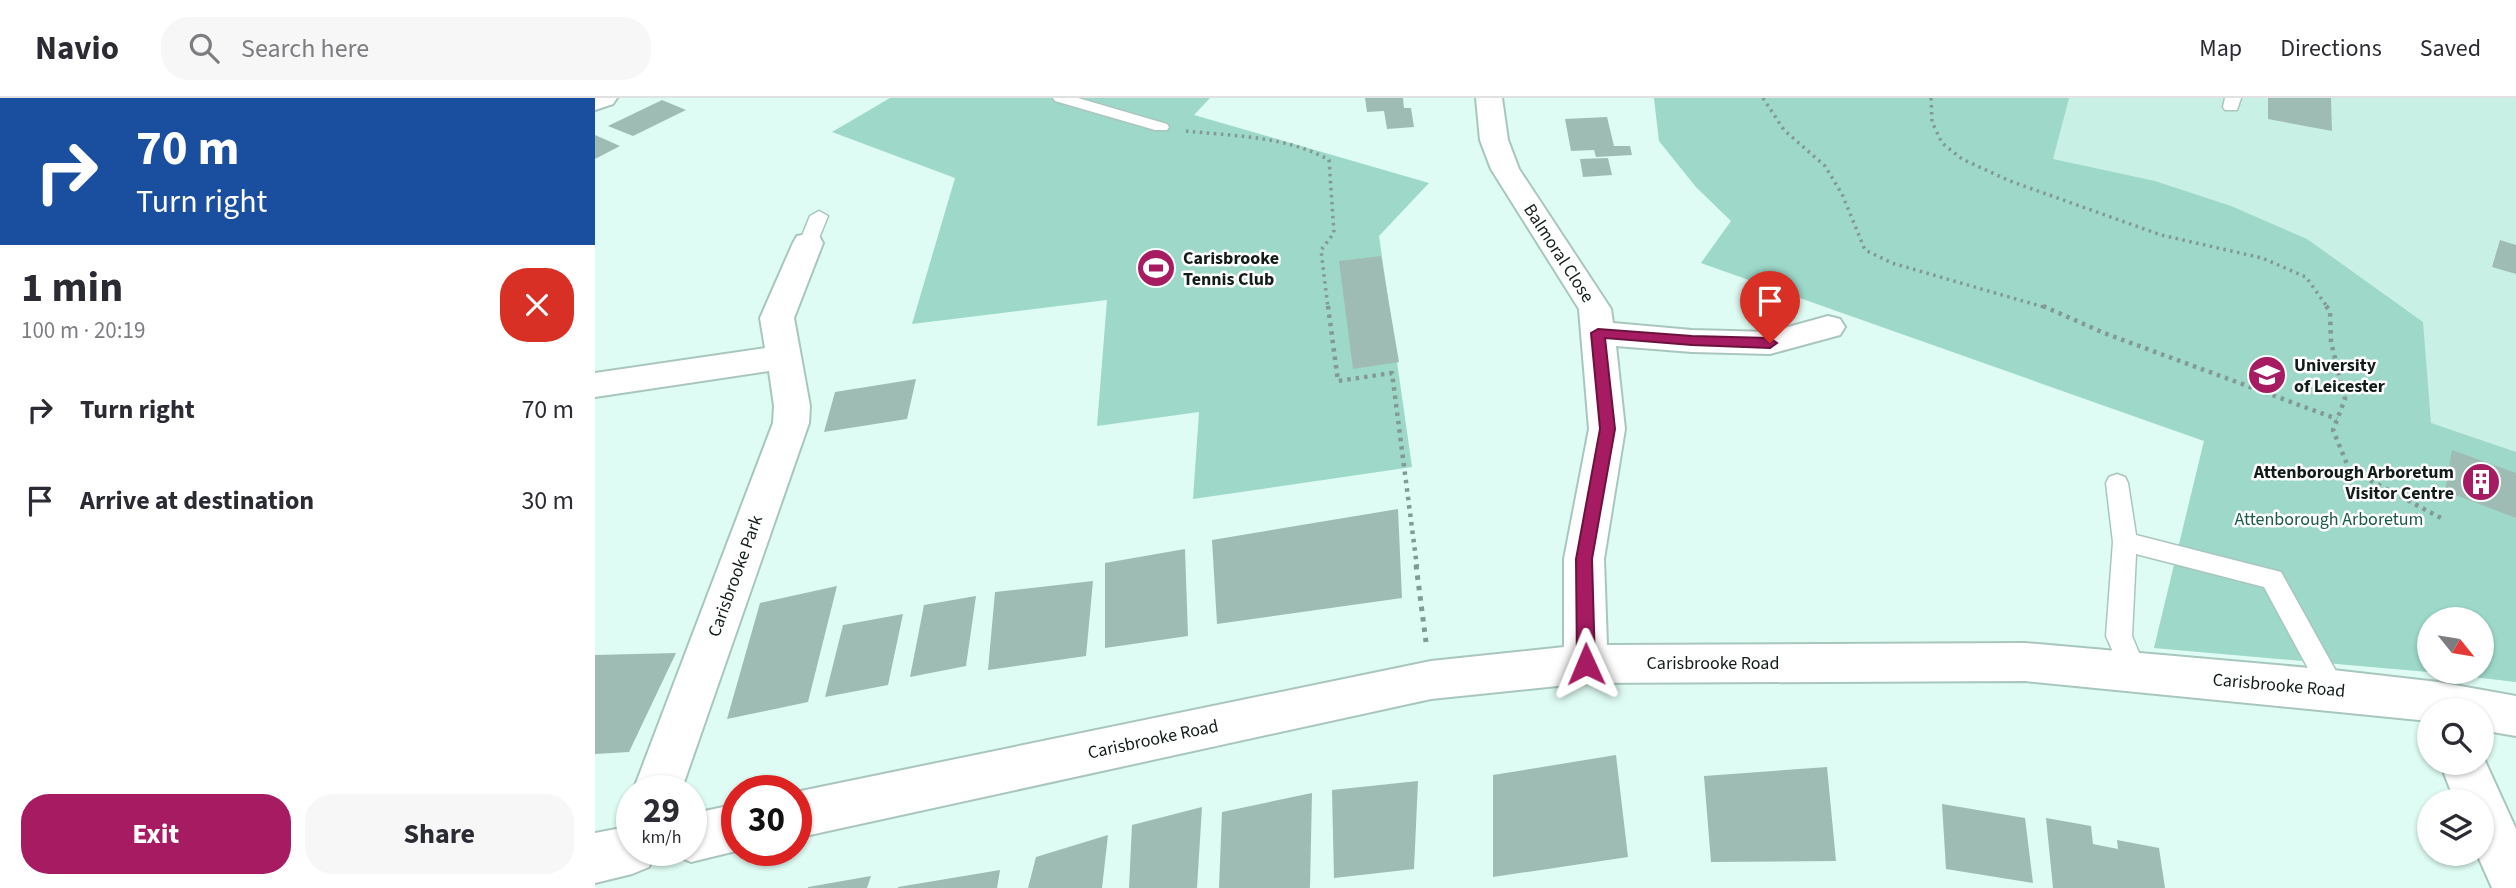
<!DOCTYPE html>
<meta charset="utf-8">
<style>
:root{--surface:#fff;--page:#f7f7f7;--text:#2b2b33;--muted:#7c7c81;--line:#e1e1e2;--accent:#a61b61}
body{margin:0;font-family:"Source Sans 3",sans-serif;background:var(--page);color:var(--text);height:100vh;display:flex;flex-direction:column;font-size:26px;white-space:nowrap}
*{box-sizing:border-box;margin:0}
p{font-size:23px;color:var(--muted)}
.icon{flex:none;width:38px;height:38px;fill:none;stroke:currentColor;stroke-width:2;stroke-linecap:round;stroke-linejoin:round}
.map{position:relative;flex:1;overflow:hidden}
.panel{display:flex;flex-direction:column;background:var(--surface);width:595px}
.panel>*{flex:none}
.top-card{background:#1a4fa0;color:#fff;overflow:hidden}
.needle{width:46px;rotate:120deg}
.fabs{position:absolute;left:1822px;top:509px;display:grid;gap:14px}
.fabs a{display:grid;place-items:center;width:77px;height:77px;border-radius:50%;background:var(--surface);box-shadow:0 2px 5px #0004;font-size:35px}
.speed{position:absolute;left:21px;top:677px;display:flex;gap:14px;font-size:35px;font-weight:700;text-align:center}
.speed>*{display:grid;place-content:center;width:91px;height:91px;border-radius:50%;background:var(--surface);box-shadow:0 2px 5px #0004;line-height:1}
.speed small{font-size:18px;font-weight:400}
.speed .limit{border:10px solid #d22;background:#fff;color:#111}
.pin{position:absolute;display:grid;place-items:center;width:60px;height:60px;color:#fff;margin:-72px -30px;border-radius:50% 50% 50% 0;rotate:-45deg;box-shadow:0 0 7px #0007}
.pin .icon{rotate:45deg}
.me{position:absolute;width:77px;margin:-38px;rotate:359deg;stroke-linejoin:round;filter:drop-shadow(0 0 5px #0008)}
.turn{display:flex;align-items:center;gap:24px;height:147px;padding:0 21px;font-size:32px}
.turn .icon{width:91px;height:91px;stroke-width:2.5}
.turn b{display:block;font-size:49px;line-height:60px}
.round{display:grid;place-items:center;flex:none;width:74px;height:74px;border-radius:28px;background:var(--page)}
.headline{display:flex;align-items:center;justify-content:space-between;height:119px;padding:0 21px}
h1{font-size:42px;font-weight:700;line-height:52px}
.button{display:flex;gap:14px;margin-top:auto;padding:14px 21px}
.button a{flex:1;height:80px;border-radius:28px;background:var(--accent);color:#fff;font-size:28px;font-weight:700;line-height:80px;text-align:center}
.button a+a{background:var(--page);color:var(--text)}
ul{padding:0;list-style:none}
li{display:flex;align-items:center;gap:21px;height:91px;padding:0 21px}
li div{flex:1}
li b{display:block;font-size:26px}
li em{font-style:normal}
header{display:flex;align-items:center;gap:42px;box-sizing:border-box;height:98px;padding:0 35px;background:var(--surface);border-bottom:2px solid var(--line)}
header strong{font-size:33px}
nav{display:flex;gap:38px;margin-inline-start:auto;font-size:24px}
.search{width:490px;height:63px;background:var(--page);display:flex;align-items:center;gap:18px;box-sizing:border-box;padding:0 24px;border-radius:28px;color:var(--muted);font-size:26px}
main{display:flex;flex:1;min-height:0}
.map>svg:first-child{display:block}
.built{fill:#c9f0e5}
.green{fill:#9dd8c9}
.building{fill:#9fbcb4}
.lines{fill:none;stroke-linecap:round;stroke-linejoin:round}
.service-casing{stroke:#a9c6be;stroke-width:3}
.minor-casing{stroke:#a9c6be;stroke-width:4}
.path-far2{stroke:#839993;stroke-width:3.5;stroke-dasharray:2.5 4.5;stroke-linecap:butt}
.path-far1{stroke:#839993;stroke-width:4.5;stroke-dasharray:3.5 5;stroke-linecap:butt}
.path{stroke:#839993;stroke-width:5;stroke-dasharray:4.5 6;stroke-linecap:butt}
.service{fill:#fff;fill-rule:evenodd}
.minor{fill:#fff;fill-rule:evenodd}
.route{fill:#a61b61;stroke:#6c123f;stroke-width:2}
.labels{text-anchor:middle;stroke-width:5;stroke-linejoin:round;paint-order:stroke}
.street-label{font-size:18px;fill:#121d1a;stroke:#fff}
.poi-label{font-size:18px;font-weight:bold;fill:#121d1a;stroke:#fff;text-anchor:start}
.park-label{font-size:18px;fill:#1b594c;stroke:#fff}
</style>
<header>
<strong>Navio</strong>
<div class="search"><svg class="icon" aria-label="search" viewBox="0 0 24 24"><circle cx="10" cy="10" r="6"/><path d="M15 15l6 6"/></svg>Search here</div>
<nav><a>Map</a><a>Directions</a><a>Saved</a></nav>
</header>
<main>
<section class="panel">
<div class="top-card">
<div class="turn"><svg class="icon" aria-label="right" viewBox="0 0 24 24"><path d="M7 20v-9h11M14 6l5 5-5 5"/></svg><div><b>70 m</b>Turn right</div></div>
</div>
<div class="headline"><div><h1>1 min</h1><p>100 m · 20:19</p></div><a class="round" style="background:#d93025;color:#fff"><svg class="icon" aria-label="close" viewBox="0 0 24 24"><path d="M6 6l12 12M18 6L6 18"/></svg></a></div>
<ul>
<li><svg class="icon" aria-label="right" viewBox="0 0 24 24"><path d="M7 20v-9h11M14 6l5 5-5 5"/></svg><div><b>Turn right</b></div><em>70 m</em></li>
<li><svg class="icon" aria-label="arrive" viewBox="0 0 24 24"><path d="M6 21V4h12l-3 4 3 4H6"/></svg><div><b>Arrive at destination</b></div><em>30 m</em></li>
</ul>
<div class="button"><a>Exit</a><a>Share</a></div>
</section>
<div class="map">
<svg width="1921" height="790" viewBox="0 0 1921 790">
<rect width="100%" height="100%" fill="#defcf3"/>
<path class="built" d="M 1059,0 L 1921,0 L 1921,584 L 1836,574 L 1886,574 L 1886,522 L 1834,522 L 1834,574 L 1559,550 L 1609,343 L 1106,165 L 1136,123 L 1101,89 L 1064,43 Z"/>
<path class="green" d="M 295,0 L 615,0 L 599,17 L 834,85 L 784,138 L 817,369 L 598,401 L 604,314 L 502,328 L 512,202 L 317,226 L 360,80 L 237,34 Z
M 1059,0 L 1474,0 L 1458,61 L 1560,83 L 1636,108 L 1712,141 L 1828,224 L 1836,325 L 1921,354 L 1921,584 L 1836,574 L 1886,574 L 1886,522 L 1834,522 L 1834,574 L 1559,550 L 1609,343 L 1106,165 L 1136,123 L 1101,89 L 1064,43 Z"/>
<path class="building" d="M 770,0 L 808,0 L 809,10 L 816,10 L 819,29 L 792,31 L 789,13 L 772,14 Z
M 1673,0 L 1736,0 L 1737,33 L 1673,21 Z
M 67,2 L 91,12 L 38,38 L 13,28 Z
M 1012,19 L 1019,48 L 1035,48 L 1037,57 L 1001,59 L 999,52 L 976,53 L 970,21 Z
M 0,37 L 25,48 L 0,61 Z
M 1013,60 L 1017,77 L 988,79 L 985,61 Z
M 1905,142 L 1921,147 L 1921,176 L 1897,169 Z
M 786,158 L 804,264 L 758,271 L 744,163 Z
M 321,281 L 312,321 L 229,334 L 240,294 Z
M 1857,352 L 1921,375 L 1921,420 L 1850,393 Z
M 803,411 L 807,500 L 622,526 L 617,442 Z
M 590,451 L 593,538 L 510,550 L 510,465 Z
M 498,483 L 491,558 L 393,572 L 400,494 Z
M 242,488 L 213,604 L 132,621 L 165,505 Z
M 381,498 L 371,568 L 315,579 L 329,507 Z
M 308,516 L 293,587 L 230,599 L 248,527 Z
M 81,555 L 34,654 L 0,656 L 0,557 Z
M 1021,657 L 1033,759 L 898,779 L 898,677 Z
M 1232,669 L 1241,763 L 1116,764 L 1109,678 Z
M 823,683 L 819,771 L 739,780 L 737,692 Z
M 717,695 L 715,790 L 624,790 L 627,714 Z
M 1347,706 L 1430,720 L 1438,785 L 1351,771 Z
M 607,709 L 602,790 L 534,790 L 537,727 Z
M 1451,720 L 1496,728 L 1498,746 L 1523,751 L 1522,742 L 1564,750 L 1570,790 L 1458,790 Z
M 513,737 L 507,790 L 433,790 L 441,759 Z
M 405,772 L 402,790 L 303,790 L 303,789 Z
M 276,778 L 272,790 L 213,790 L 213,789 Z"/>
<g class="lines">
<defs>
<path id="service" d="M 458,0 L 483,0 L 572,26 L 574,29 L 572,32 L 560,32 L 460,3 Z
M 1630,0 L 1646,0 L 1642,12 L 1630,12 L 1628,9 Z
M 224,113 L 233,118 L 222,145 L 219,149 L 207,149 L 204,145 L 215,118 Z
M 1522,376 L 1530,379 L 1533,385 L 1541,437 L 1686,474 L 1747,584 L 1751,592 L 1747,600 L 1738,604 L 1729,600 L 1669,489 L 1541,456 L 1537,538 L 1552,574 L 1548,582 L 1539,585 L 1530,582 L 1511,538 L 1518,444 L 1511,385 L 1514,379 Z"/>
<path id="minor" d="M 0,0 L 22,0 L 18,6 L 0,12 Z
M 881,0 L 907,0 L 913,42 L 924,71 L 1016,211 L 1018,225 L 1097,232 L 1175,234 L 1233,218 L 1245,221 L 1250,229 L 1245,237 L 1175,256 L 1097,254 L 1021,248 L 1030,331 L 1009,461 L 1012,547 L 1430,545 L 1738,572 L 1843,584 L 1921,598 L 1921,638 L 1886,632 L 1886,612 L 1834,612 L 1834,623 L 1430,583 L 991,585 L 836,601 L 201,740 L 201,694 L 836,563 L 969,549 L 969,461 L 994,331 L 984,211 L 896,71 L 885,42 Z
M 213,136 L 224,138 L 228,145 L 199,220 L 215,308 L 214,325 L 86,693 L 38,693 L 178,325 L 179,308 L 174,273 L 0,299 L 0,275 L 170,250 L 165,220 L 198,145 L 202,138 Z
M 1886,654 L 1921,731 L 1921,790 L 1897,790 L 1882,756 L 1886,756 L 1886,704 L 1860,704 L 1845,665 L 1886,665 Z
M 142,706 L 142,752 L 145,752 L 96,764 L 79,757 L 77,752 L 96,752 L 96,716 Z
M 37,728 L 37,752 L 61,752 L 54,769 L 37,776 L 0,785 L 0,735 Z"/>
</defs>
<use href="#service" class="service-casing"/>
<use href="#minor" class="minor-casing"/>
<path class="path-far2" d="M 1168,0 L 1189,32 L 1230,68 L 1247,96 L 1270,152 L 1297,165 L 1452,210
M 1336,0 L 1337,24 L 1347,45 L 1367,61 L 1415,83 L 1566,137 L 1667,160 L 1711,179 L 1733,210
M 591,33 C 638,38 692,38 734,62 L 739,135 L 726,152 L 733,210"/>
<path class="path-far1" d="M 733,208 L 743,283 L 797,275 L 822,469
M 1448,208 L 1509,235 L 1742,321
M 1731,208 L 1735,213 L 1736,244 L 1750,301 L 1738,332 L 1754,371 L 1846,420"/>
<path class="path" d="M 821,467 L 831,544"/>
<use href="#service" class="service"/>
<use href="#minor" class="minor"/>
</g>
<path class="route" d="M 1003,231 L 1097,238 L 1175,240 L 1182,245 L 1175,250 L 1097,247 L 1010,240 L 1020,331 L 997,461 L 1000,566 L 998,572 L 991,574 L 985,572 L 982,566 L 981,461 L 1005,331 L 996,235 Z"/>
<defs>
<symbol id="stadium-disc" viewBox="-11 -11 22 22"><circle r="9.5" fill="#a61b61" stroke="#fff"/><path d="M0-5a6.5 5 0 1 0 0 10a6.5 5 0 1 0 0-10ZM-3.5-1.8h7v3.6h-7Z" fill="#fff"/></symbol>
<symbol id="university-disc" viewBox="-11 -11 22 22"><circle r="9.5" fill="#a61b61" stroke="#fff"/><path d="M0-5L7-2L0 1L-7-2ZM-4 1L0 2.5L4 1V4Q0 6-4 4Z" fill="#fff"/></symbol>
<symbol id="building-disc" viewBox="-11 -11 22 22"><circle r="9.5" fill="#a61b61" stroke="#fff"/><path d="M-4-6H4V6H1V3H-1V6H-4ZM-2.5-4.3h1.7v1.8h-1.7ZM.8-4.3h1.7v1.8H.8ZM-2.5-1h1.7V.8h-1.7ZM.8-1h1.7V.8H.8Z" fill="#fff"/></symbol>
</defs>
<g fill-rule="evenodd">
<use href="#stadium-disc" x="539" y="148" width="44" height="44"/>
<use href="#university-disc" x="1650" y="255" width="44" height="44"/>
<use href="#building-disc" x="1864" y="362" width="44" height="44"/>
</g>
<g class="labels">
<g class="street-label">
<text transform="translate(964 155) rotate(57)" y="6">Balmoral Close</text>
<text transform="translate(140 478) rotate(-70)" y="6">Carisbrooke Park</text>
<text x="1118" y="571">Carisbrooke Road</text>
<text transform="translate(1684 587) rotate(5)" y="6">Carisbrooke Road</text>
<text transform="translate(558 641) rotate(-12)" y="6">Carisbrooke Road</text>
</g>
<g class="poi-label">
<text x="588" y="166">Carisbrooke<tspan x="588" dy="21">Tennis Club</tspan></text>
<text x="1699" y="273">University<tspan x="1699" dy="21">of Leicester</tspan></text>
<text x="1859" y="380" text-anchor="end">Attenborough Arboretum<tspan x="1859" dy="21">Visitor Centre</tspan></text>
</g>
<g class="park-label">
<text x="1734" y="427">Attenborough Arboretum</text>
</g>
</g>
</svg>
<div class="fabs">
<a><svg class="needle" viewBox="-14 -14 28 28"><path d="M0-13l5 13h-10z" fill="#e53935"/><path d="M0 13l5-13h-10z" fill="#7c7c81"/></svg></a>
<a><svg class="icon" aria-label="search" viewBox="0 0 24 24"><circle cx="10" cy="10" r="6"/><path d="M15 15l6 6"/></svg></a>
<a><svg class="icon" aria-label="layers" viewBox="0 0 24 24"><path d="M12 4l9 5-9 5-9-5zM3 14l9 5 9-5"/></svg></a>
</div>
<div class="speed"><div>29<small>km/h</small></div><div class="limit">30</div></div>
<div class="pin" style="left:1175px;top:245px;background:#d93025"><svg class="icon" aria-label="arrive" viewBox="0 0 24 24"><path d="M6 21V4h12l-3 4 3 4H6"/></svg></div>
<svg class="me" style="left:991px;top:566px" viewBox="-20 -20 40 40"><path d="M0-17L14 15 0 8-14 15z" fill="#a61b61" stroke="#fff" stroke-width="4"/></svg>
</div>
</main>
